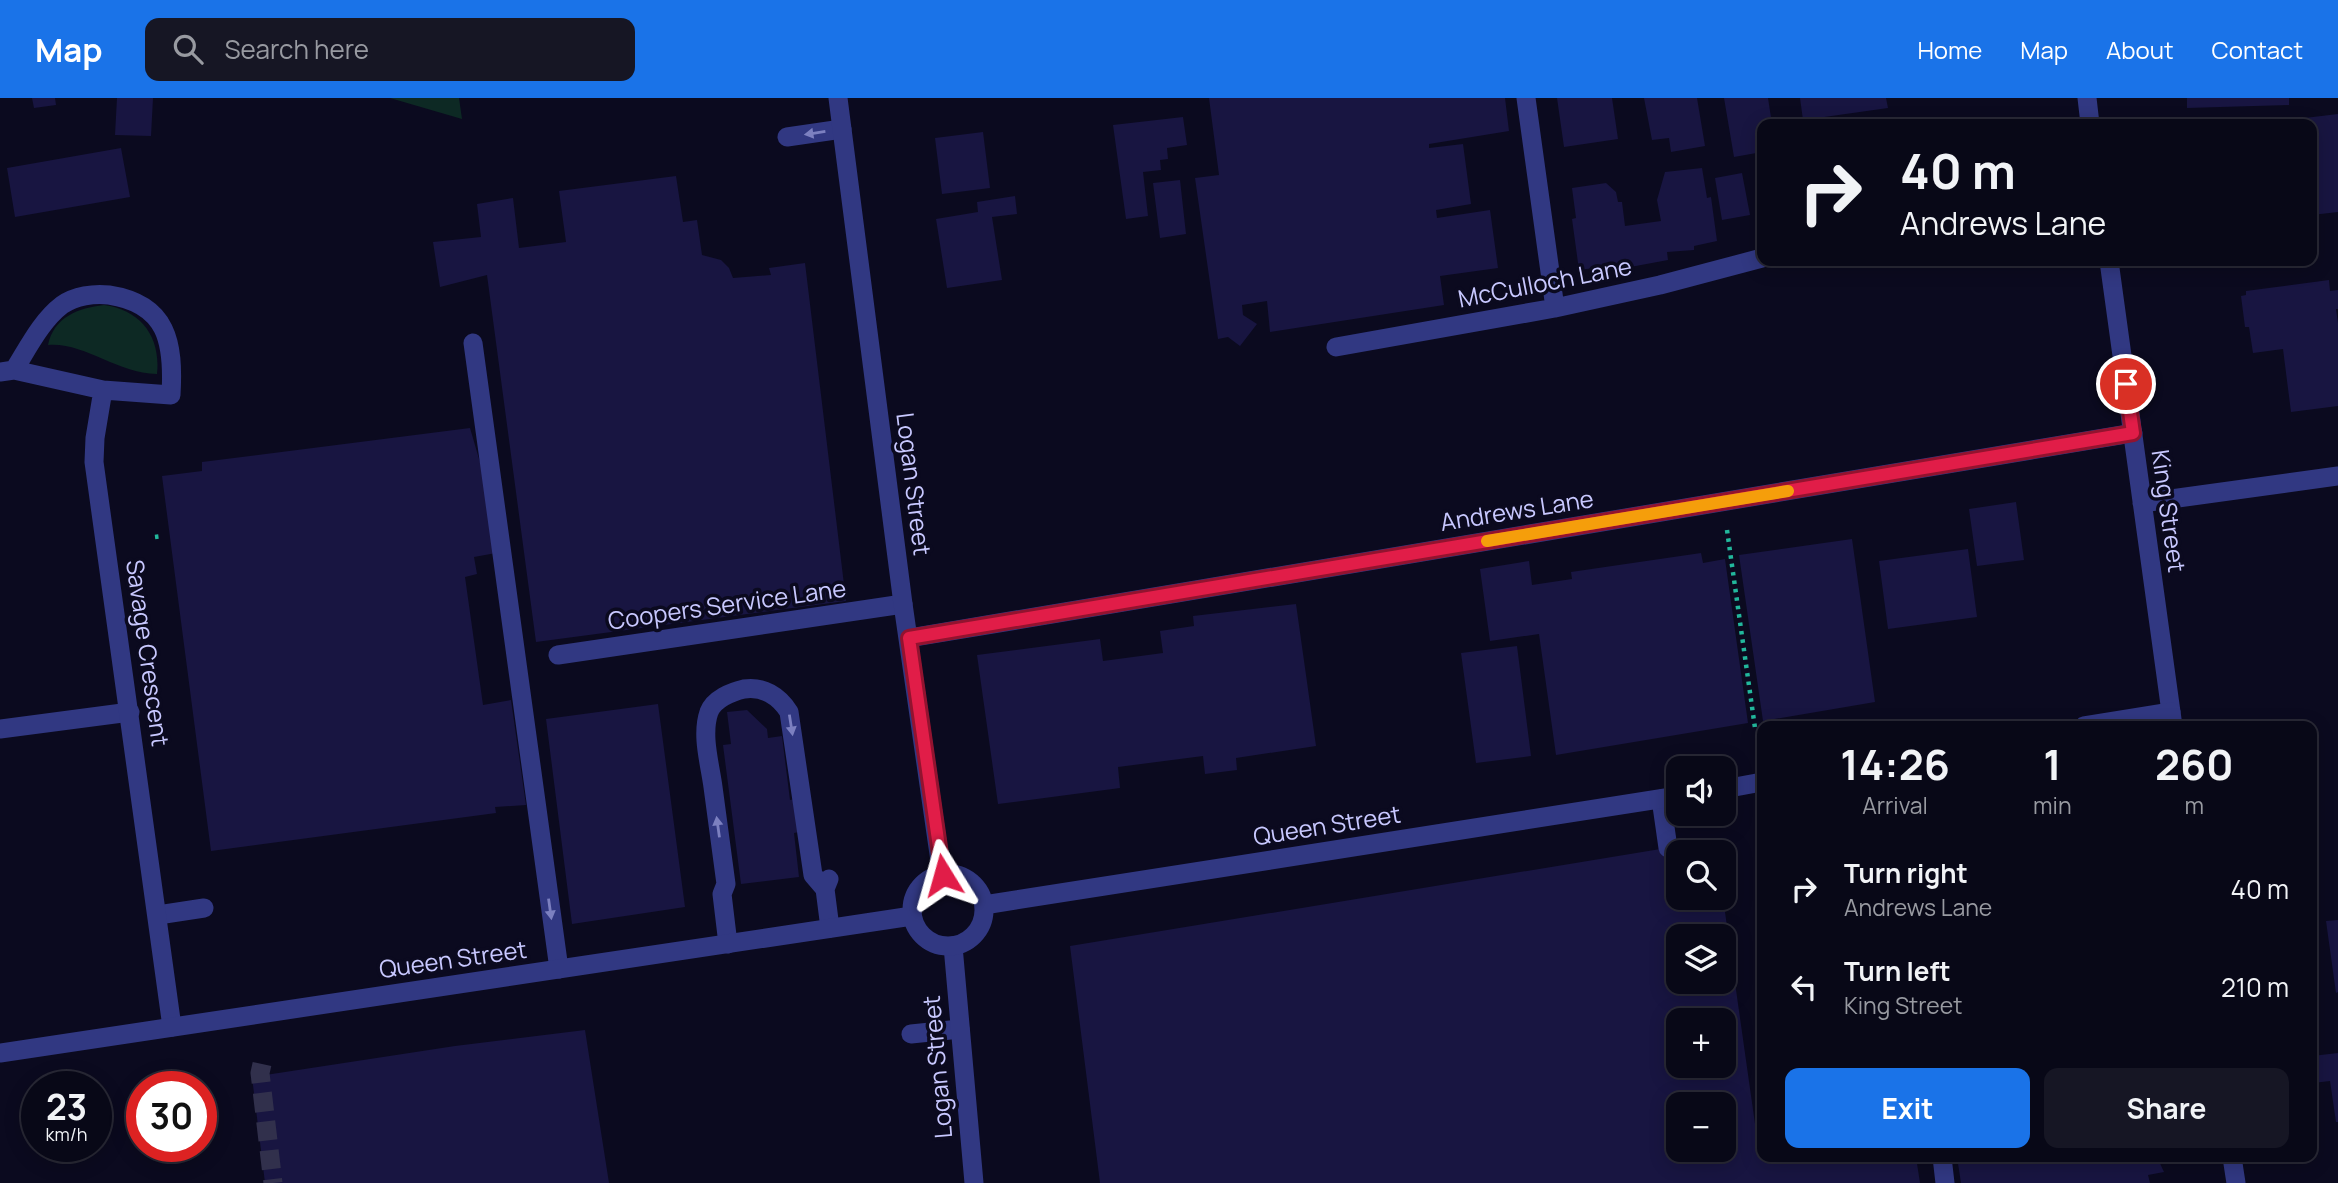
<!DOCTYPE html>
<meta charset="utf-8">
<style>
:root{--surface:#080817;--page:#161624;--text:#f1f3f6;--muted:#989aa1;--line:#292936;--accent:#1a73e8}
body{margin:0;font-family:Manrope,sans-serif;background:var(--page);color:var(--text);height:100vh;display:flex;flex-direction:column;font-size:26px;white-space:nowrap}
*{box-sizing:border-box;margin:0}
p{font-size:23px;color:var(--muted)}
.icon{flex:none;width:38px;height:38px;fill:none;stroke:currentColor;stroke-width:2;stroke-linecap:round;stroke-linejoin:round}
.map{position:relative;flex:1;overflow:hidden}
.side{position:absolute;left:1757px;top:623px;width:560px;height:441px;display:flex;flex-direction:column;background:var(--surface);border-radius:14px;box-shadow:0 4px 18px #0003,0 0 0 2px var(--line)}
.side>*{flex:none}
.banner{position:absolute;left:1757px;top:21px;width:560px;height:147px;border-radius:14px;box-shadow:0 4px 18px #0003,0 0 0 2px var(--line);background:#080817;color:var(--text);overflow:hidden}
.buttons{position:absolute;left:1666px;top:658px;display:grid;gap:14px}
.buttons a{display:grid;place-items:center;width:70px;height:70px;border-radius:14px;background:var(--surface);box-shadow:0 4px 18px #0003,0 0 0 2px var(--line);font-size:35px}
.speed{position:absolute;left:21px;top:973px;display:flex;gap:14px;font-size:35px;font-weight:700;text-align:center}
.speed>*{display:grid;place-content:center;width:91px;height:91px;border-radius:50%;background:var(--surface);box-shadow:0 4px 18px #0003,0 0 0 2px var(--line);line-height:1}
.speed small{font-size:18px;font-weight:400}
.speed .limit{border:10px solid #d22;background:#fff;color:#111}
.pin{position:absolute;display:grid;place-items:center;width:60px;height:60px;color:#fff;margin:-30px;border:4px solid #fff;border-radius:50%;box-shadow:0 2px 7px #0007}
.me{position:absolute;width:77px;margin:-38px;rotate:352deg;stroke-linejoin:round;filter:drop-shadow(0 0 5px #0008)}
.turn{display:flex;align-items:center;gap:24px;height:147px;padding:0 28px;font-size:32px}
.turn .icon{width:91px;height:91px;stroke-width:2.5}
.turn b{display:block;font-size:49px;line-height:60px}
.eta{display:flex;justify-content:space-evenly;align-items:center;height:119px;text-align:center}
.eta b{font-size:42px;font-weight:700;line-height:49px}
.button{display:flex;gap:14px;margin-top:auto;padding:14px 28px}
.button a{flex:1;height:80px;border-radius:14px;background:var(--accent);color:#fff;font-size:28px;font-weight:700;line-height:80px;text-align:center}
.button a+a{background:var(--page);color:var(--text)}
ul{padding:0;list-style:none}
li{display:flex;align-items:center;gap:21px;height:98px;padding:0 28px}
li div{flex:1}
li b{display:block;font-size:26px}
li em{font-style:normal}
header{display:flex;align-items:center;gap:42px;box-sizing:border-box;height:98px;padding:0 35px;background:var(--accent);color:#fff}
header strong{font-size:33px}
nav{display:flex;gap:38px;margin-inline-start:auto;font-size:24px}
.search{width:490px;height:63px;background:var(--page);display:flex;align-items:center;gap:18px;box-sizing:border-box;padding:0 24px;border-radius:14px;color:var(--muted);font-size:26px}
.map>svg:first-child{display:block}
.green{fill:#0d2924}
.building{fill:#181541;fill-rule:evenodd}
.lines{fill:none;stroke-linecap:round;stroke-linejoin:round}
.pedestrian-tunnel{stroke:#31304c;stroke-width:19;stroke-dasharray:19 10;stroke-linecap:butt}
.path{stroke:#22b89c;stroke-width:4.5;stroke-dasharray:3.5 5;stroke-linecap:butt}
.service{stroke:#313882;stroke-width:19}
.minor{stroke:#313882;stroke-width:19}
.tertiary{stroke:#313882;stroke-width:19}
.oneway{fill:#7c80c0}
.route-casing{stroke:#92132f;stroke-width:18}
.route{stroke:#e11d48;stroke-width:12}
.slow{stroke:#f59e0b;stroke-width:12}
.labels{text-anchor:middle;stroke-width:7;stroke-linejoin:round;paint-order:stroke}
.street-label{font-size:24px;fill:#c8c8ff;stroke:#0b0a1f}
</style>
<header>
<strong>Map</strong>
<div class="search"><svg class="icon" aria-label="search" viewBox="0 0 24 24"><circle cx="10" cy="10" r="6"/><path d="M15 15l6 6"/></svg>Search here</div>
<nav><a>Home</a><a>Map</a><a>About</a><a>Contact</a></nav>
</header>
<div class="map">
<svg width="2338" height="1085" viewBox="0 0 2338 1085">
<rect width="100%" height="100%" fill="#0b0a1f"/>
<path class="green" d="M 390,0 L 459,0 L 462,21 Z
M 104,207 C 141,212 161,239 157,276 C 116,275 84,244 48,247 C 54,219 78,210 104,207 Z"/>
<path class="building" d="M 32,0 L 55,0 L 56,7 L 34,10 Z
M 117,0 L 153,0 L 151,38 L 115,37 Z
M 1209,0 L 1505,0 L 1509,33 L 1429,46 L 1429,50 L 1463,46 L 1471,106 L 1436,112 L 1437,120 L 1490,112 L 1498,170 L 1440,178 L 1444,207 L 1270,234 L 1267,203 L 1242,207 L 1243,217 L 1257,226 L 1240,248 L 1228,239 L 1218,241 L 1195,80 L 1219,77 Z
M 1557,0 L 1612,0 L 1618,41 L 1564,49 Z
M 1644,0 L 1697,0 L 1705,48 L 1671,54 L 1669,40 L 1652,42 Z
M 1724,0 L 1768,0 L 1772,26 L 1762,26 L 1762,54 L 1734,59 Z
M 1800,0 L 1886,0 L 1888,10 L 1803,22 Z
M 2187,0 L 2289,0 L 2289,7 L 2187,10 Z
M 2338,16 L 2338,114 L 2312,117 L 2312,26 L 2262,25 Z
M 1183,19 L 1187,47 L 1167,50 L 1168,61 L 1160,62 L 1161,72 L 1143,74 L 1148,118 L 1126,121 L 1113,27 Z
M 983,34 L 990,90 L 942,96 L 935,40 Z
M 121,50 L 130,99 L 15,119 L 7,70 Z
M 1702,70 L 1707,100 L 1711,99 L 1717,143 L 1694,148 L 1694,152 L 1667,154 L 1668,162 L 1625,170 L 1624,166 L 1579,172 L 1572,121 L 1576,120 L 1572,90 L 1606,85 L 1616,94 L 1618,104 L 1622,104 L 1625,128 L 1661,123 L 1657,102 L 1665,74 Z
M 1742,75 L 1750,117 L 1722,122 L 1715,80 Z
M 676,78 L 683,124 L 697,122 L 702,157 L 721,162 L 729,170 L 733,180 L 771,177 L 769,170 L 805,165 L 846,503 L 536,544 L 487,177 L 440,189 L 433,144 L 481,139 L 477,106 L 513,100 L 519,150 L 566,144 L 559,93 Z
M 1180,82 L 1186,136 L 1160,140 L 1153,85 Z
M 1015,98 L 1017,116 L 992,119 L 1002,182 L 947,190 L 936,121 L 978,114 L 977,104 Z
M 2329,182 L 2330,193 L 2338,192 L 2338,211 L 2336,211 L 2338,225 L 2338,308 L 2291,314 L 2283,251 L 2253,255 L 2249,229 L 2245,229 L 2241,198 L 2246,197 L 2246,193 Z
M 470,330 L 484,378 L 496,455 L 474,459 L 477,476 L 465,479 L 483,607 L 511,602 L 526,707 L 495,709 L 496,715 L 211,753 L 162,378 L 202,373 L 202,364 Z
M 2016,404 L 2024,462 L 1977,468 L 1969,411 Z
M 1852,441 L 1875,604 L 1763,623 L 1739,457 Z
M 1968,451 L 1977,519 L 1888,531 L 1879,463 Z
M 1701,455 L 1703,465 L 1725,461 L 1748,625 L 1556,657 L 1539,536 L 1490,543 L 1480,471 L 1529,463 L 1532,487 L 1572,481 L 1571,474 Z
M 1296,506 L 1316,648 L 1236,660 L 1237,672 L 1205,676 L 1203,658 L 1118,669 L 1120,690 L 998,706 L 977,557 L 1100,541 L 1103,563 L 1163,555 L 1160,533 L 1194,528 L 1193,518 Z
M 1517,548 L 1531,658 L 1476,665 L 1461,555 Z
M 658,606 L 685,809 L 572,826 L 546,621 Z
M 747,612 L 767,631 L 768,640 L 782,638 L 790,702 L 795,701 L 799,734 L 794,735 L 799,779 L 741,786 L 723,647 L 731,646 L 727,614 Z
M 1715,742 L 1717,754 L 1678,754 L 1678,800 L 1723,800 L 1759,1054 L 1762,1054 L 1762,1059 L 1916,1059 L 1920,1085 L 1100,1085 L 1070,848 ZM 1678,838 L 1724,838 L 1724,884 L 1678,884 ZM 1678,922 L 1724,922 L 1724,968 L 1678,968 ZM 1678,1006 L 1724,1006 L 1724,1052 L 1678,1052 Z
M 2338,822 L 2338,894 L 2336,895 L 2326,823 Z
M 585,932 L 609,1085 L 265,1085 L 252,979 L 455,948 Z
M 2338,955 L 2338,1024 L 2336,1024 L 2330,983 L 2313,985 L 2312,958 Z
M 1957,1059 L 2157,1059 L 2164,1074 L 2148,1077 L 2150,1085 L 1961,1085 Z"/>
<g class="lines">
<path class="pedestrian-tunnel" d="M 262,966 L 260,975 L 273,1085"/>
<path class="path" d="M 1727,432 L 1755,630
M 155,439 L 163,438"/>
<path class="service" d="M 1526,0 L 1555,210
M 787,39 L 842,31
M 473,245 L 559,871
M 1336,249 L 1555,210 L 1660,187 L 1762,160
M 909,540 L 2133,335
M 558,557 L 903,506
M 0,631 L 130,614
M 1661,701 L 1668,750
M 829,781 L 825,791 L 830,830
M 158,817 L 204,810
M 728,846 L 722,796 L 726,786 C 722,754 717,721 713,689 C 710,666 701,637 709,614 C 714,601 731,594 744,591 C 763,588 779,598 789,614 L 813,777 L 825,791
M 911,936 L 960,931
M 1942,1059 L 1945,1085"/>
<path class="minor" d="M 838,0 L 903,506 L 942,777
M 2087,0 L 2090,26
M 2109,163 L 2171,614
M 14,272 C 28,250 41,223 62,207 C 75,198 94,195 109,197 C 168,206 174,245 171,297 L 103,292
M 0,274 L 14,272 L 103,292 L 95,340 L 94,364 L 172,929
M 2142,405 L 2338,378
M 953,848 L 974,1085"/>
<path class="tertiary" d="M 2084,628 L 2171,614 L 2173,628
M 1724,691 L 1762,684
M912 812a36 36 0 1 1 72 0a36 36 0 1 1-72 0Z
M 984,807 L 1678,698
M 0,955 L 912,818
M 2232,1059 L 2236,1085"/>
</g>
<defs><path id="oneway-solid" d="M-6-.8H1V-3.2L6.5 0L1 3.2V.8H-6Z" transform="scale(1.75)"/></defs>
<g class="oneway">
<use href="#oneway-solid" transform="translate(815 35) rotate(171)"/>
<use href="#oneway-solid" transform="translate(791 627) rotate(81)"/>
<use href="#oneway-solid" transform="translate(718 729) rotate(-98)"/>
<use href="#oneway-solid" transform="translate(550 811) rotate(82)"/>
</g>
<g class="lines">
<defs>
<path id="route" d="M 943,777 L 909,540 L 2133,335 L 2126,286"/>
</defs>
<use href="#route" class="route-casing"/>
<use href="#route" class="route"/>
<path class="slow" d="M 1487,443 L 1788,393"/>
</g>
<g class="labels">
<g class="street-label">
<text transform="translate(1545 185) rotate(-11)" y="8">McCulloch Lane</text>
<text transform="translate(913 386) rotate(83)" y="8">Logan Street</text>
<text transform="translate(1517 413) rotate(-9)" y="8">Andrews Lane</text>
<text transform="translate(2168 413) rotate(82)" y="8">King Street</text>
<text transform="translate(727 507) rotate(-8)" y="8">Coopers Service Lane</text>
<text transform="translate(147 555) rotate(82)" y="8">Savage Crescent</text>
<text transform="translate(1327 728) rotate(-9)" y="8">Queen Street</text>
<text transform="translate(453 862) rotate(-8)" y="8">Queen Street</text>
<text transform="translate(938 969) rotate(-95)" y="8">Logan Street</text>
</g>
</g>
</svg>
<div class="buttons">
<a><svg class="icon" aria-label="sound" viewBox="0 0 24 24"><path d="M4 9h4l5-4v14l-5-4H4zM17 9q2 3 0 6"/></svg></a>
<a><svg class="icon" aria-label="search" viewBox="0 0 24 24"><circle cx="10" cy="10" r="6"/><path d="M15 15l6 6"/></svg></a>
<a><svg class="icon" aria-label="layers" viewBox="0 0 24 24"><path d="M12 4l9 5-9 5-9-5zM3 14l9 5 9-5"/></svg></a>
<a>+</a>
<a>−</a>
</div>
<div class="speed"><div>23<small>km/h</small></div><div class="limit">30</div></div>
<div class="pin" style="left:2126px;top:286px;background:#d93025"><svg class="icon" aria-label="arrive" viewBox="0 0 24 24"><path d="M6 21V4h12l-3 4 3 4H6"/></svg></div>
<svg class="me" style="left:943px;top:777px" viewBox="-20 -20 40 40"><path d="M0-17L14 15 0 8-14 15z" fill="#e11d48" stroke="#fff" stroke-width="4"/></svg>
<div class="banner">
<div class="turn"><svg class="icon" aria-label="right" viewBox="0 0 24 24"><path d="M7 20v-9h11M14 6l5 5-5 5"/></svg><div><b>40 m</b>Andrews Lane</div></div>
</div>
<section class="side">
<div class="eta">
<div><b>14:26</b><p>Arrival</p></div>
<div><b>1</b><p>min</p></div>
<div><b>260</b><p>m</p></div>
</div>
<ul>
<li><svg class="icon" aria-label="right" viewBox="0 0 24 24"><path d="M7 20v-9h11M14 6l5 5-5 5"/></svg><div><b>Turn right</b><p>Andrews Lane</p></div><em>40 m</em></li>
<li><svg class="icon" aria-label="left" viewBox="0 0 24 24"><path d="M17 20v-9H6M10 6l-5 5 5 5"/></svg><div><b>Turn left</b><p>King Street</p></div><em>210 m</em></li>
</ul>
<div class="button"><a>Exit</a><a>Share</a></div>
</section>
</div>
